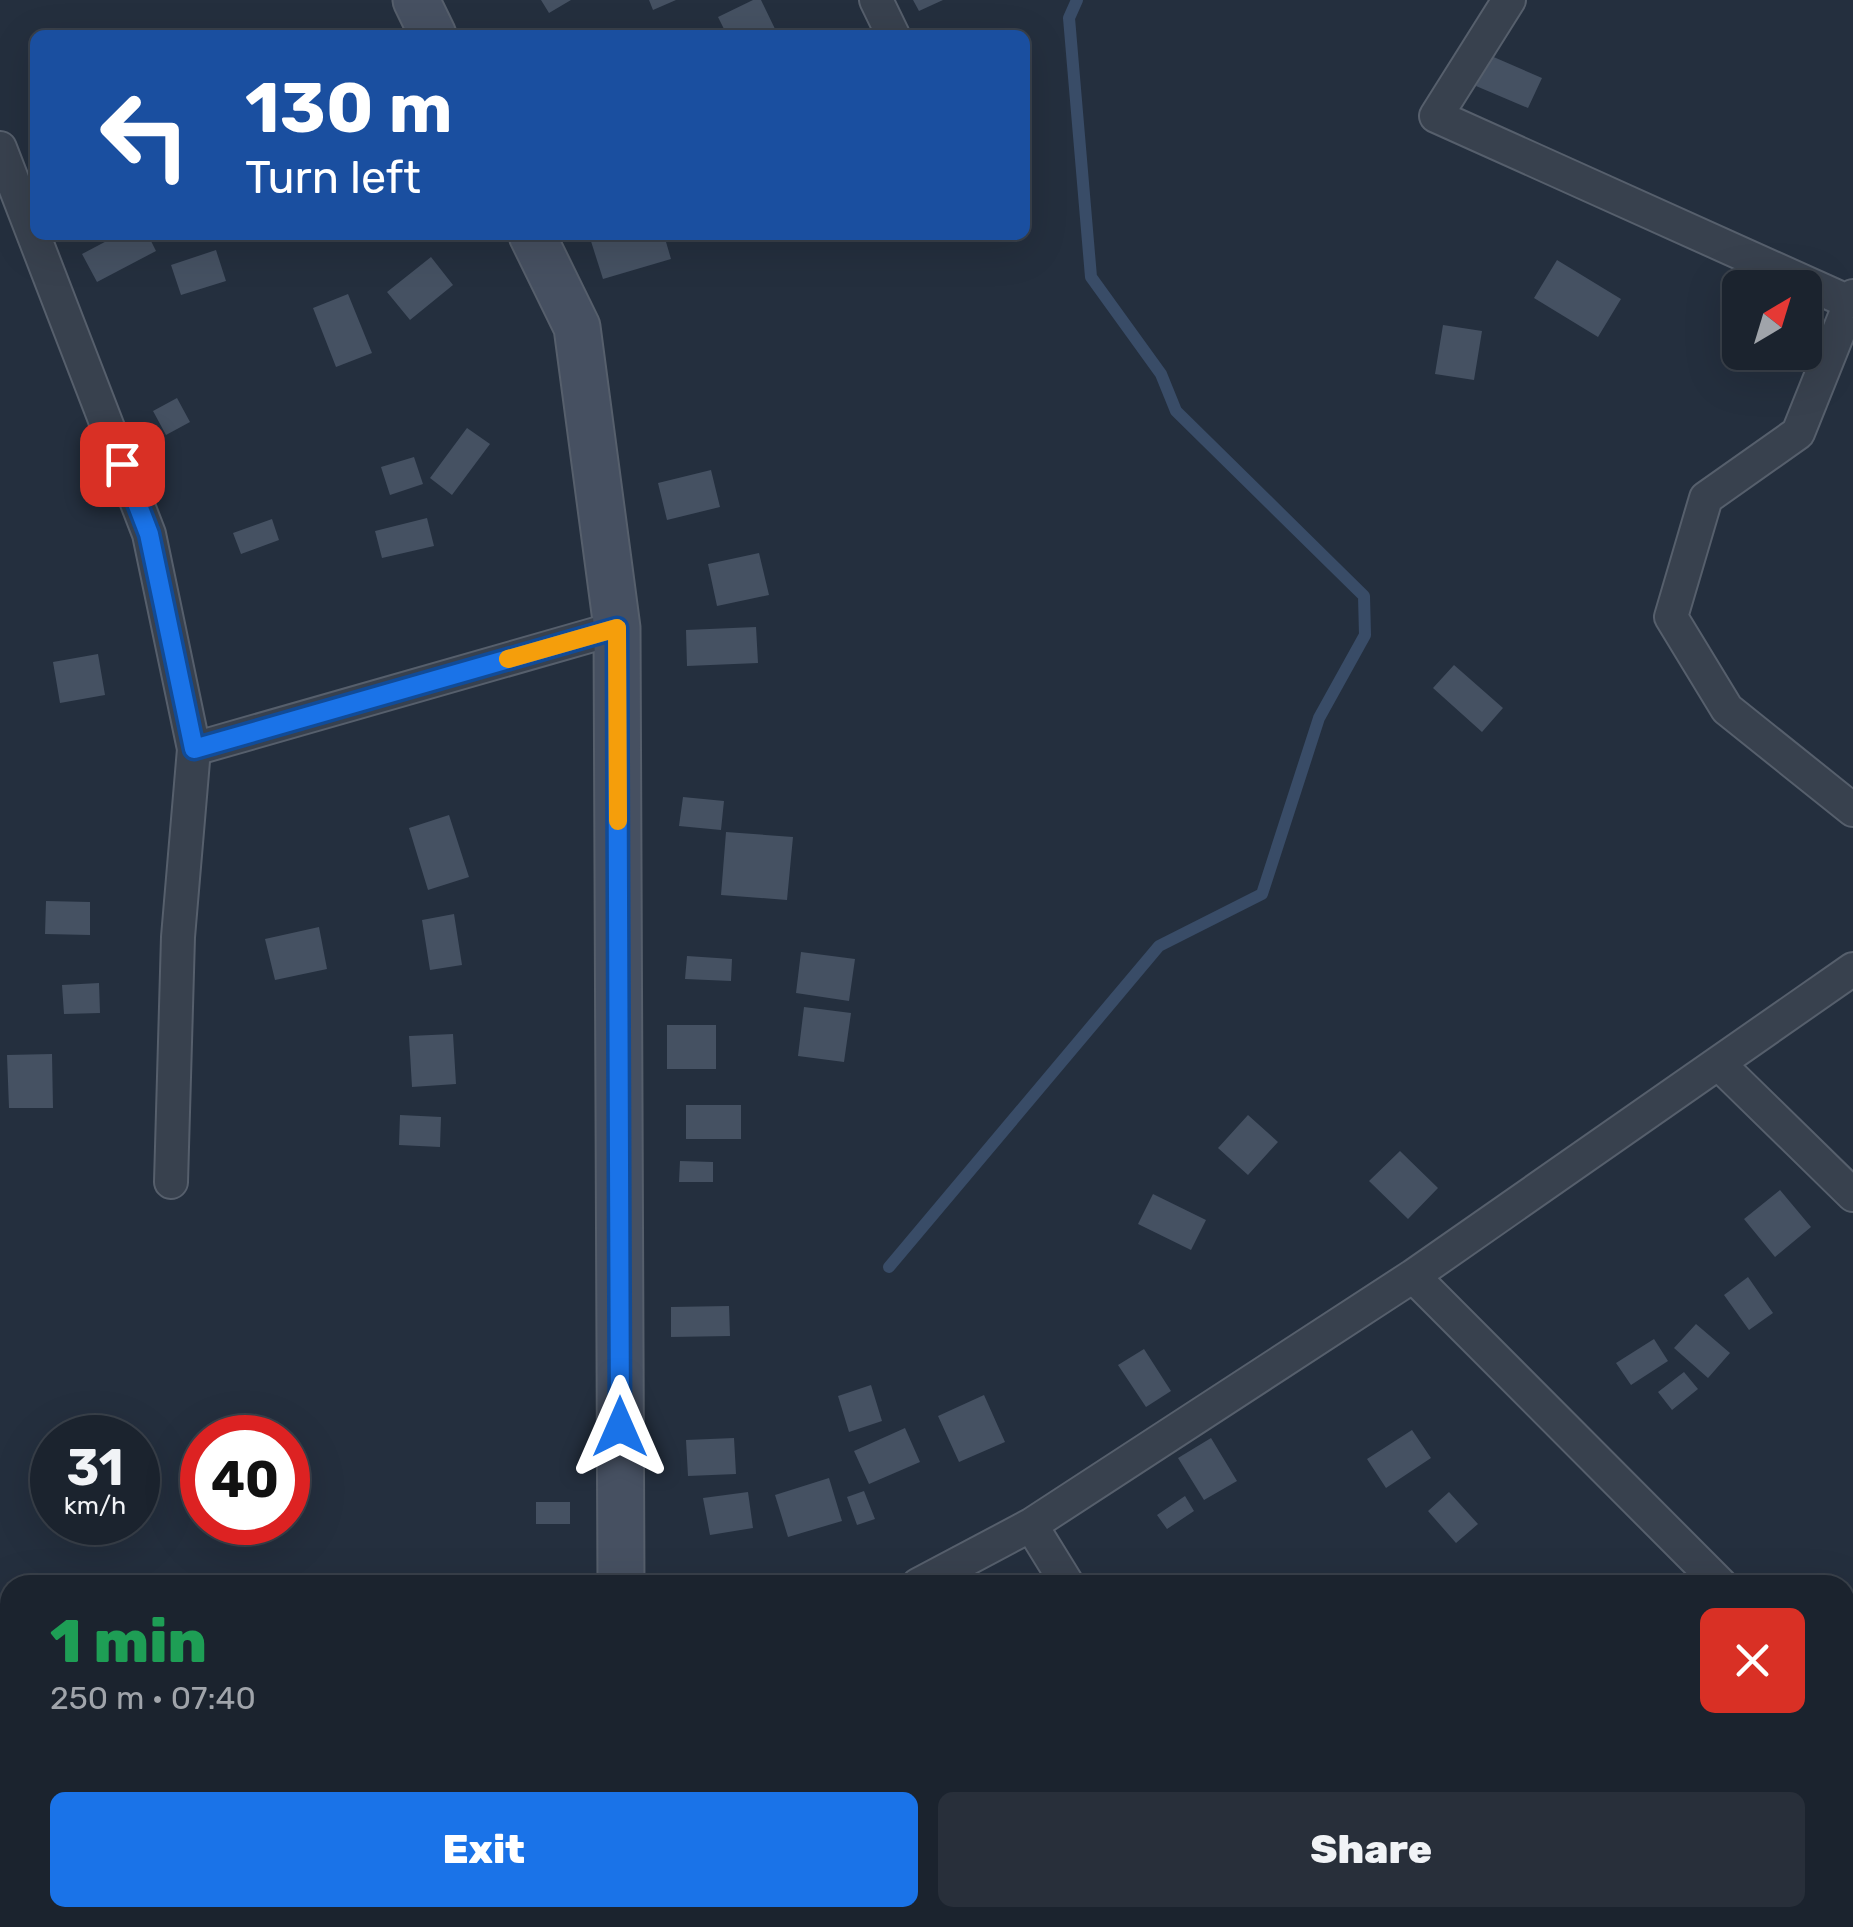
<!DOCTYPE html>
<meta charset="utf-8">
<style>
:root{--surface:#1b232e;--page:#282f3a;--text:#f1f3f6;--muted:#a0a4aa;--line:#39404a;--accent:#1a73e8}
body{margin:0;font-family:Rubik,sans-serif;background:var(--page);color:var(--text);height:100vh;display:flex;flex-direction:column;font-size:38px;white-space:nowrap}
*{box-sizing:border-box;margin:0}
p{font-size:32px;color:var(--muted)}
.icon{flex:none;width:55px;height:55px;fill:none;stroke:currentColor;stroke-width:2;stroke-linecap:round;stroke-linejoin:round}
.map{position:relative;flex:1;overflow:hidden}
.side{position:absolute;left:0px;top:1575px;width:1855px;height:352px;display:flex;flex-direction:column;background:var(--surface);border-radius:30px 30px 0 0;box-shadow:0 10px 40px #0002,0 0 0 2px var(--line)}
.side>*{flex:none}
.hud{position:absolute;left:30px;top:30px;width:1000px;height:210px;border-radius:15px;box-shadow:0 10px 40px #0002,0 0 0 2px var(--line);background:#1a4fa0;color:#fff;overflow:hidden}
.needle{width:65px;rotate:38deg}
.buttons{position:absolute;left:1722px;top:270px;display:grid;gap:20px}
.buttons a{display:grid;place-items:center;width:100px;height:100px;border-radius:15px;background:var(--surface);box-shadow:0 10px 40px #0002,0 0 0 2px var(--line);font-size:50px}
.speed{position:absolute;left:30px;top:1415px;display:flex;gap:20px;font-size:50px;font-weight:700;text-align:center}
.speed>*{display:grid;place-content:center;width:130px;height:130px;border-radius:50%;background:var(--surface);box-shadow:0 10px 40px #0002,0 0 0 2px var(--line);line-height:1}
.speed small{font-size:25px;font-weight:400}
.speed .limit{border:15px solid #d22;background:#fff;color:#111}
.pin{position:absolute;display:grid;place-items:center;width:85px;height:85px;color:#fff;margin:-42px;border-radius:20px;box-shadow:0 5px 15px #0006}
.me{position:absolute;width:110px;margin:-55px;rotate:0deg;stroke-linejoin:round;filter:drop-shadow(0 0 8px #0008)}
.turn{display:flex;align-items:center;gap:35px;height:210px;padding:0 50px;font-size:45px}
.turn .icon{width:130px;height:130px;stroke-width:2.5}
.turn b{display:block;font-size:70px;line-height:85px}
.round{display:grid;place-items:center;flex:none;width:105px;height:105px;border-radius:15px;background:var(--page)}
.summary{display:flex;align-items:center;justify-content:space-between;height:170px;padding:0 50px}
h1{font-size:60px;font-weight:800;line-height:75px;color:#1e9e55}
.primary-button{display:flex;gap:20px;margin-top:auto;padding:20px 50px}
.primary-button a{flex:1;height:115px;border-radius:15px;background:var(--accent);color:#fff;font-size:40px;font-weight:800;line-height:115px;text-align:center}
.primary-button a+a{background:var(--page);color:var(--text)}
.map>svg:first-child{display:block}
.green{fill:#263c3f}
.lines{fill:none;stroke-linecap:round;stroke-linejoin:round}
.stream{stroke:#394c67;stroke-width:12}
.building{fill:#455162}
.street-casing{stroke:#565f6c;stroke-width:36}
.secondary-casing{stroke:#565f6c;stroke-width:49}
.path{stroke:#44595c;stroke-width:6;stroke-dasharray:8 8;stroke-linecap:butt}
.street{stroke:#38414e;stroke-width:32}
.secondary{stroke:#465061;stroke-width:45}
.route-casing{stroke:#114b97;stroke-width:25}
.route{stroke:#1a73e8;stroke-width:18}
.slow{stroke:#f59e0b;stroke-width:18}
</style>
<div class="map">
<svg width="1853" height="1927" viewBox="0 0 1853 1927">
<rect width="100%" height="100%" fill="#242f3e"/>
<path class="green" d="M 1552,1918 L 1727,1918 L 1730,1927 L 1541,1927 Z"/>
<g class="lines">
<path class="stream" d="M 889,1267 L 1159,946 L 1262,894 L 1319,718 L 1365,635 L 1364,596 L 1176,411 L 1161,374 L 1091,277 L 1069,18 L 1077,0"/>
</g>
<path class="building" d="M 541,0 L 571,0 L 549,13 Z
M 649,0 L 676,0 L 653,10 Z
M 753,0 L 761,0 L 776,31 L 727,35 L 718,17 Z
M 913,0 L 943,0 L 919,11 Z
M 1489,55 L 1542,78 L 1528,108 L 1476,86 Z
M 118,235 L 148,235 L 156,251 L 97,282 L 82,254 Z
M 589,235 L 664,235 L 671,259 L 603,279 Z
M 216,250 L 226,281 L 181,295 L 171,265 Z
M 431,257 L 453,285 L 410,320 L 387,292 Z
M 1557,260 L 1621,299 L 1598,337 L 1534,298 Z
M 348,294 L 372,353 L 336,367 L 313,308 Z
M 1443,325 L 1482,331 L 1474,380 L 1435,374 Z
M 177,398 L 190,422 L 166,435 L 153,411 Z
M 467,428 L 490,444 L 452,495 L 430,478 Z
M 414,457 L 423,484 L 390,495 L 381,467 Z
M 711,470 L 720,507 L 667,520 L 658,483 Z
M 427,518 L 434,546 L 382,558 L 375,531 Z
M 272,519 L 279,540 L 241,554 L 233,533 Z
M 759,553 L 769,595 L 717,606 L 708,564 Z
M 756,627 L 758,663 L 687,666 L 686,630 Z
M 98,654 L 105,695 L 60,703 L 53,662 Z
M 1454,665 L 1503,708 L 1482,732 L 1433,688 Z
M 683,797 L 724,801 L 721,830 L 679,826 Z
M 449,815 L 469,877 L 428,890 L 409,828 Z
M 726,832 L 793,837 L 787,900 L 721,895 Z
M 46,901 L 90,902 L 90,935 L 45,934 Z
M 454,914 L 462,965 L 430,970 L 422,920 Z
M 319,927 L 327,969 L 275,980 L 265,939 Z
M 801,952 L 855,959 L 849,1001 L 796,993 Z
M 687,956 L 732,959 L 731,981 L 685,979 Z
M 99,983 L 100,1013 L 64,1014 L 62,985 Z
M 804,1007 L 851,1013 L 844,1062 L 798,1056 Z
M 667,1025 L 716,1025 L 716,1069 L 667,1069 Z
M 453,1034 L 456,1084 L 412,1087 L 409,1036 Z
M 52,1054 L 53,1108 L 9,1108 L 7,1055 Z
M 686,1105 L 741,1105 L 741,1139 L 686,1139 Z
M 400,1115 L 441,1117 L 440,1147 L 399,1145 Z
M 1248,1115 L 1278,1142 L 1248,1175 L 1218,1148 Z
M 1400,1151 L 1438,1188 L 1408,1219 L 1369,1181 Z
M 680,1161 L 713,1162 L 713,1182 L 679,1182 Z
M 1780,1190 L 1811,1227 L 1775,1257 L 1744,1219 Z
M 1153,1194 L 1206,1220 L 1191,1250 L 1138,1224 Z
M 1748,1277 L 1773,1313 L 1749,1330 L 1724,1295 Z
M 729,1306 L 730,1336 L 671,1337 L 671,1307 Z
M 1696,1324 L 1730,1353 L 1708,1378 L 1674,1348 Z
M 1654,1339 L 1668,1361 L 1631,1385 L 1616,1363 Z
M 1144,1349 L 1171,1391 L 1146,1407 L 1118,1365 Z
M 1684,1372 L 1698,1389 L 1672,1410 L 1658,1392 Z
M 871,1385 L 882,1421 L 849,1432 L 838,1396 Z
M 984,1395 L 1005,1442 L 959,1462 L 938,1416 Z
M 905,1428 L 920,1462 L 869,1484 L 854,1451 Z
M 1412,1430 L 1431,1458 L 1386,1488 L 1367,1459 Z
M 734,1438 L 736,1474 L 688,1476 L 686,1440 Z
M 1211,1438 L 1237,1481 L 1204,1500 L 1178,1458 Z
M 829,1478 L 842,1521 L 788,1537 L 775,1495 Z
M 864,1491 L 875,1519 L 857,1525 L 847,1497 Z
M 748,1492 L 753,1528 L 710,1535 L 703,1498 Z
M 1449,1492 L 1478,1524 L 1456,1543 L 1428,1511 Z
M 1185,1496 L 1194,1511 L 1167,1529 L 1157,1515 Z
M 536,1502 L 570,1502 L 570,1524 L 536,1524 Z"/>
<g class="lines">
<defs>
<path id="street" d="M 876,0 L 893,35
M 1509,0 L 1436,116 L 1849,302
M 0,148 L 149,534 L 194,749 L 178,937 L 171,1182
M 1853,296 L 1798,433 L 1706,498 L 1671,617 L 1727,709 L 1853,810
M 194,749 L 617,628
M 1720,1065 L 1853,1195
M 1413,1276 L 1721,1585
M 1031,1525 L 1068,1585
M 918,1585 L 1031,1525 L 1413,1276 L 1853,969
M 1845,1709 L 1853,1717"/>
<path id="secondary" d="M 416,0 L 433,35
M 532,235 L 577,327 L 617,628 L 621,1585
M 642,1918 L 645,1927"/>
</defs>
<use href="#street" class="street-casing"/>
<use href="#secondary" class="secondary-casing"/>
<path class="path" d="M 55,1927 L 71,1918"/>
<use href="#street" class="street"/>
<use href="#secondary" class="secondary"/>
</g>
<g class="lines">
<defs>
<path id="route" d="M 122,464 L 149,534 L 194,749 L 617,628 L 620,1427"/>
</defs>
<use href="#route" class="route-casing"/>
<use href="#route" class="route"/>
<path class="slow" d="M 508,659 L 617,628 L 618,821"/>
</g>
</svg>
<div class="buttons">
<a><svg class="needle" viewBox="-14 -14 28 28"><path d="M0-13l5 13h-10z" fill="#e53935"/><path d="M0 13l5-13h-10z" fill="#a0a4aa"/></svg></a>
</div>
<div class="speed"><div>31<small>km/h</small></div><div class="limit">40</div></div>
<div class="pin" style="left:122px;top:464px;background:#d93025"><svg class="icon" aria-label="arrive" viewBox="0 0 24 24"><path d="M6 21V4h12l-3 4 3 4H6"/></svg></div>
<svg class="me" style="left:620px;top:1427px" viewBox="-20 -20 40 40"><path d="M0-17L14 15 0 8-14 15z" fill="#1a73e8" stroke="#fff" stroke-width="4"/></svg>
<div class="hud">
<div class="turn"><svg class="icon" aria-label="left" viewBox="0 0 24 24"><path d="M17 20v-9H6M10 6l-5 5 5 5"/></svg><div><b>130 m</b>Turn left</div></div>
</div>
<section class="side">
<div class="summary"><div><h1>1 min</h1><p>250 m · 07:40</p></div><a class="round" style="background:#d93025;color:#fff"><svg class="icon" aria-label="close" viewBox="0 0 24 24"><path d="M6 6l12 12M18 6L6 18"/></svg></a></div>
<div class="primary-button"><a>Exit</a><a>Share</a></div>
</section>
</div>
